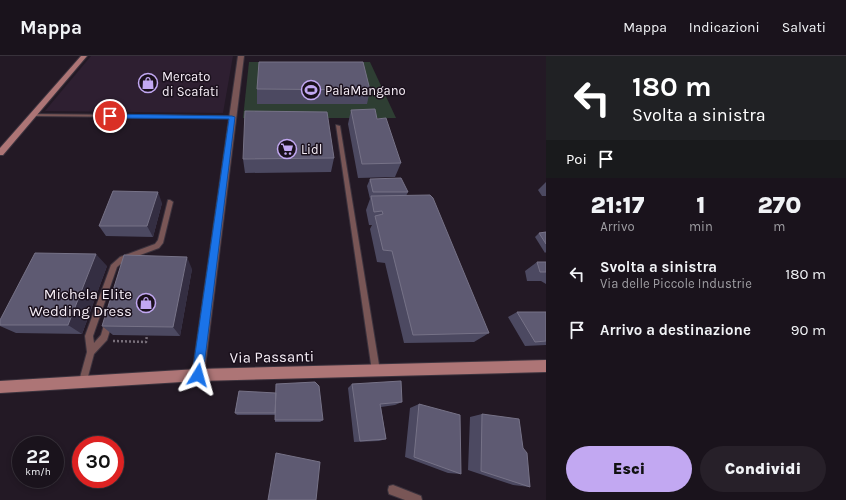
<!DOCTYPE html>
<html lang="it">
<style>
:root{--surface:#1a131c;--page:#272029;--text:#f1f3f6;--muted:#9f9ea3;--line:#38323b;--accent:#c2a8f2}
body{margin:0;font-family:Karla,sans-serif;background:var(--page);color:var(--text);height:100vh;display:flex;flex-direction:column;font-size:15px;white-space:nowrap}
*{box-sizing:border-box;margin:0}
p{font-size:13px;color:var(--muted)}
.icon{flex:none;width:22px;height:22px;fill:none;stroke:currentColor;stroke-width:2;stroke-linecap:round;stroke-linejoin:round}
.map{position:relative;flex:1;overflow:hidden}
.panel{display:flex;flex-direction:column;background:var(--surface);width:300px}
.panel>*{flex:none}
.guide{background:#202124;color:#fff;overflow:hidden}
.speed{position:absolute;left:12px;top:380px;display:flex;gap:8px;font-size:20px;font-weight:700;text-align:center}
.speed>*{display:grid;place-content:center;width:52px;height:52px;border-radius:50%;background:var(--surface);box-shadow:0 2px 6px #0003,0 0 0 1px var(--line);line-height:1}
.speed small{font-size:10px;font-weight:400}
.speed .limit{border:6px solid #d22;background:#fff;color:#111}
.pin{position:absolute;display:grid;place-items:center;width:34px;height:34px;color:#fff;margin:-17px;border:2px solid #fff;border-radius:50%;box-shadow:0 1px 4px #0007}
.me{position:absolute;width:44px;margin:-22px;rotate:8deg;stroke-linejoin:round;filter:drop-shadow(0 0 3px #0008)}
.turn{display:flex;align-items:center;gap:14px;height:84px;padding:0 20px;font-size:18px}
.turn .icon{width:52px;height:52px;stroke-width:2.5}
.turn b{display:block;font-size:28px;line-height:34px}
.then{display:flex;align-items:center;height:38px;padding:0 20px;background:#0003;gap:8px;font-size:15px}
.eta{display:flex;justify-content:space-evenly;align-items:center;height:68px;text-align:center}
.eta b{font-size:24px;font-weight:800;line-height:28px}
.action{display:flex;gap:8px;margin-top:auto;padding:8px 20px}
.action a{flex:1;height:46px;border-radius:24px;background:var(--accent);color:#111;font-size:16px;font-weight:800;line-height:46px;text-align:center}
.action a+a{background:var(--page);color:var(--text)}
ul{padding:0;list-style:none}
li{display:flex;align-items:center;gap:12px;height:56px;padding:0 20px}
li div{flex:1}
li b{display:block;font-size:15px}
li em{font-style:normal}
header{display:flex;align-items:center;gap:24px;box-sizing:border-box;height:56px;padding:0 20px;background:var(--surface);border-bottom:1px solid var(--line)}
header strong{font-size:19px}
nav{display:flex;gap:22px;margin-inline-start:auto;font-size:14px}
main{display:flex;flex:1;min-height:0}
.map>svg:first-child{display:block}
.built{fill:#2e1f31}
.green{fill:#2e3e33}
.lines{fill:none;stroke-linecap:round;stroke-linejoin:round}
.lane-casing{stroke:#3c333e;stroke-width:2}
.street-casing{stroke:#3c333e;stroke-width:2}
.secondary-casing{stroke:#3c333e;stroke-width:2}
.path{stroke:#786f7a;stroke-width:2.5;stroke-dasharray:2 2;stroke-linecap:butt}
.lane{fill:#795656;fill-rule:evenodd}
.street{fill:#795656;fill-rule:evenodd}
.secondary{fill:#ad7576;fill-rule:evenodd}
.wall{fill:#4c4961}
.shaded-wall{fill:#342e42}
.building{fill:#5e5a72;stroke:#767287}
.route{fill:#1a73e8;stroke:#114b97}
.labels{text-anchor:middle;stroke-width:3;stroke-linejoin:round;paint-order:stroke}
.far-poi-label{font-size:13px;fill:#f7eff8;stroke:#1a101c;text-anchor:start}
.poi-label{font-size:15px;fill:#f7eff8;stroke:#1a101c;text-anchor:end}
.street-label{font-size:15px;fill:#f7eff8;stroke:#1a101c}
</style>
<header>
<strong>Mappa</strong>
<nav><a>Mappa</a><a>Indicazioni</a><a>Salvati</a></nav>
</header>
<main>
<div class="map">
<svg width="546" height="444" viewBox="0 0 546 444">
<rect width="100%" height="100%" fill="#231925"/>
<path class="built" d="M 91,0 L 233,0 L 223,57 L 45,55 Z"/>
<path class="green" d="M 249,6 L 370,6 L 396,62 L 243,62 Z"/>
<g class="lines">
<defs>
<path id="lane" d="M 31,58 L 232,60 L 234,61 L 232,62 L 33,60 L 31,59 Z
M 336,69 L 340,70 L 380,315 L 379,318 L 376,319 L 373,318 L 372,315 Z
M 168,144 L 170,144 L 173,146 L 163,187 L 159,192 L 124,205 L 117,211 L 93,280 L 94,287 L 101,279 L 106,262 L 109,261 L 112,262 L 113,265 L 107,284 L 94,298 L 86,328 L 83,329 L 80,328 L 79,325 L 87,296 L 85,280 L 111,209 L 120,201 L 155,188 L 158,184 Z
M 393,429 L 421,440 L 422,444 L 405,444 L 389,438 L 388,434 L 389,430 Z"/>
<path id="street" d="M 238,0 L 244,0 L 204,319 L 202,323 L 198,325 L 194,323 L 192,319 Z"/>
<path id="secondary" d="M 81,0 L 87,0 L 3,99 L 0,99 L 0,92 Z
M 546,304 L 546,316 L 198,325 L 0,337 L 0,325 L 198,313 Z"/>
</defs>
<use href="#lane" class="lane-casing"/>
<use href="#street" class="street-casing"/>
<use href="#secondary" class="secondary-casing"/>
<path class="path" d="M 113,285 L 146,286 L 147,279"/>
<use href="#lane" class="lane"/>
<use href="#street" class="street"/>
<use href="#secondary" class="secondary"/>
</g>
<path class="wall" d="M 257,33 L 370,34 L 367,48 L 257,48 Z
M 351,54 L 377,63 L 401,107 L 395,121 L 358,122 L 348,68 Z
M 334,102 L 331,116 L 245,117 L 243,103 Z
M 370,123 L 408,136 L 406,140 L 489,277 L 474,286 L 404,287 L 385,207 L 377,206 L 370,173 L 372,169 L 369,169 L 366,154 L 370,143 L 367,130 Z
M 546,126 L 546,140 L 542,140 L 538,134 Z
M 162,147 L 153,181 L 106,180 L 99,170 Z
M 546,176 L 546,196 L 545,197 L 535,181 L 539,177 Z
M 537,206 L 546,206 L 546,228 L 541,225 L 527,225 L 525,215 Z
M 107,210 L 82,278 L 16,277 L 0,270 L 0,264 Z
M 192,213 L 180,280 L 113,279 L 102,270 Z
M 517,256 L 546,256 L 546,289 L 525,290 L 508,261 Z
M 352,328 L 402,346 L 395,349 L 381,351 L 386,383 L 379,385 L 354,386 L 348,332 Z
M 239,335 L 323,364 L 320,366 L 275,366 L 275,356 L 275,359 L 237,359 L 235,357 Z
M 419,348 L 461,418 L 448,417 L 405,401 L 410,352 Z
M 482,358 L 523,392 L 530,431 L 513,429 L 468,414 L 470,361 Z"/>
<path class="shaded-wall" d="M 158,136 L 162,147 L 153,181 L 147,170 Z
M 96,198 L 107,210 L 82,278 L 68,269 Z
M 187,201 L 192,213 L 180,280 L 173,271 Z"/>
<path class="building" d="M 259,6 L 363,6 L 370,34 L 257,33 Z
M 375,53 L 377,63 L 386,62 L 401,107 L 362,108 L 351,54 Z
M 245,55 L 327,56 L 334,102 L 243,103 Z
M 401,122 L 408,136 L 373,136 L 370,123 Z
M 113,135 L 158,136 L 147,170 L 99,170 Z
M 430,139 L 433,142 L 489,277 L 413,279 L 392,195 L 383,194 L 375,160 L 383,158 L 382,155 L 374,156 L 371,140 Z
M 546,176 L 546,188 L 539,177 Z
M 35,197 L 96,198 L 68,269 L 0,269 L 0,264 Z
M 124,199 L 187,201 L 173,271 L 102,270 Z
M 537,206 L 546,206 L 546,216 L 540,216 Z
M 517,256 L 546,256 L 546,285 L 535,286 Z
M 401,325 L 402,346 L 380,348 L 386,383 L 360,385 L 352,328 Z
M 315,326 L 319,330 L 323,364 L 275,364 L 276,328 Z
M 239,335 L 276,337 L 275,357 L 235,357 Z
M 419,348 L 460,359 L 461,418 L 414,401 Z
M 482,358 L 519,363 L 523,392 L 527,397 L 530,431 L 481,415 Z
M 276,397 L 320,406 L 316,444 L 268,444 Z"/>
<path class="route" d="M 107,58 L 232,60 L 235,61 L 203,319 L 202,323 L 198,324 L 194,323 L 192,319 L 229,63 L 110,62 L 106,60 Z"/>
<defs>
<symbol id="shop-ring" viewBox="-11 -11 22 22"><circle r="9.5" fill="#1a101c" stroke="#c2a8f2" stroke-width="1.5"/><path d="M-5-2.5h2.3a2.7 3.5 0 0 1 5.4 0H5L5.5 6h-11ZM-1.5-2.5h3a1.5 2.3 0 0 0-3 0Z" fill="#c2a8f2"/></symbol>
<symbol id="stadium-ring" viewBox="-11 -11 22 22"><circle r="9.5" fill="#1a101c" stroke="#c2a8f2" stroke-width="1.5"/><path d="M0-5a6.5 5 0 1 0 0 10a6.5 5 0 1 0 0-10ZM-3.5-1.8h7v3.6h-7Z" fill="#c2a8f2"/></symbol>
<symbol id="supermarket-ring" viewBox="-11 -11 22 22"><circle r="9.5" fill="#1a101c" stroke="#c2a8f2" stroke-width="1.5"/><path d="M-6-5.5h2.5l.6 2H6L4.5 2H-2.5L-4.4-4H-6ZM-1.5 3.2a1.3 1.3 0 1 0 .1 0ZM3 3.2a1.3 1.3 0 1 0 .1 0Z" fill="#c2a8f2"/></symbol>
</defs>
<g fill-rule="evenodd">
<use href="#shop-ring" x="137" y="16" width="22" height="22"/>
<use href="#stadium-ring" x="300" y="23" width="22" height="22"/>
<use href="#supermarket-ring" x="276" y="82" width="22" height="22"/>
<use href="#shop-ring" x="135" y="236" width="22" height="22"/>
</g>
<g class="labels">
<g class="far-poi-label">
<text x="162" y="25">Mercato<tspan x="162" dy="15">di Scafati</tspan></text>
<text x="325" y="39">PalaMangano</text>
<text x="301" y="98">Lidl</text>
</g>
<g class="poi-label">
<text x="132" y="243">Michela Elite<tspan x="132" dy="17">Wedding Dress</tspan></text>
</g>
<g class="street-label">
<text transform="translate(272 301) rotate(-1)" y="5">Via Passanti</text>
</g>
</g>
</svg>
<div class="speed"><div>22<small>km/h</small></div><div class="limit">30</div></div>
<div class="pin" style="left:110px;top:60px;background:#d93025"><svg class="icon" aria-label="arrive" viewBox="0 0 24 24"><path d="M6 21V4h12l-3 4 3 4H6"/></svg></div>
<svg class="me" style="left:198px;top:319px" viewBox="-20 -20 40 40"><path d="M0-17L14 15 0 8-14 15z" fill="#1a73e8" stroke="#fff" stroke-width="4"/></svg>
</div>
<section class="panel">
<div class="guide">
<div class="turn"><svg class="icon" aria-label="left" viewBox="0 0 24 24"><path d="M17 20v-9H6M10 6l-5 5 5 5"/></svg><div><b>180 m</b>Svolta a sinistra</div></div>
<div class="then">Poi<svg class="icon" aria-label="arrive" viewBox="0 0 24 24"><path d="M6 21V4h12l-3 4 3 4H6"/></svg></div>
</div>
<div class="eta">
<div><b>21:17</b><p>Arrivo</p></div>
<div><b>1</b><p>min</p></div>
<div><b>270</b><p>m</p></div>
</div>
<ul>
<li><svg class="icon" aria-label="left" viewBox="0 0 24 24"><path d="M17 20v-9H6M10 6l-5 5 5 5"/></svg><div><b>Svolta a sinistra</b><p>Via delle Piccole Industrie</p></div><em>180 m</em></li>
<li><svg class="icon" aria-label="arrive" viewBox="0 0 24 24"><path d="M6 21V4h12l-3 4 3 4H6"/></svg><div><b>Arrivo a destinazione</b></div><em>90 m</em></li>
</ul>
<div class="action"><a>Esci</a><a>Condividi</a></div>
</section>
</main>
